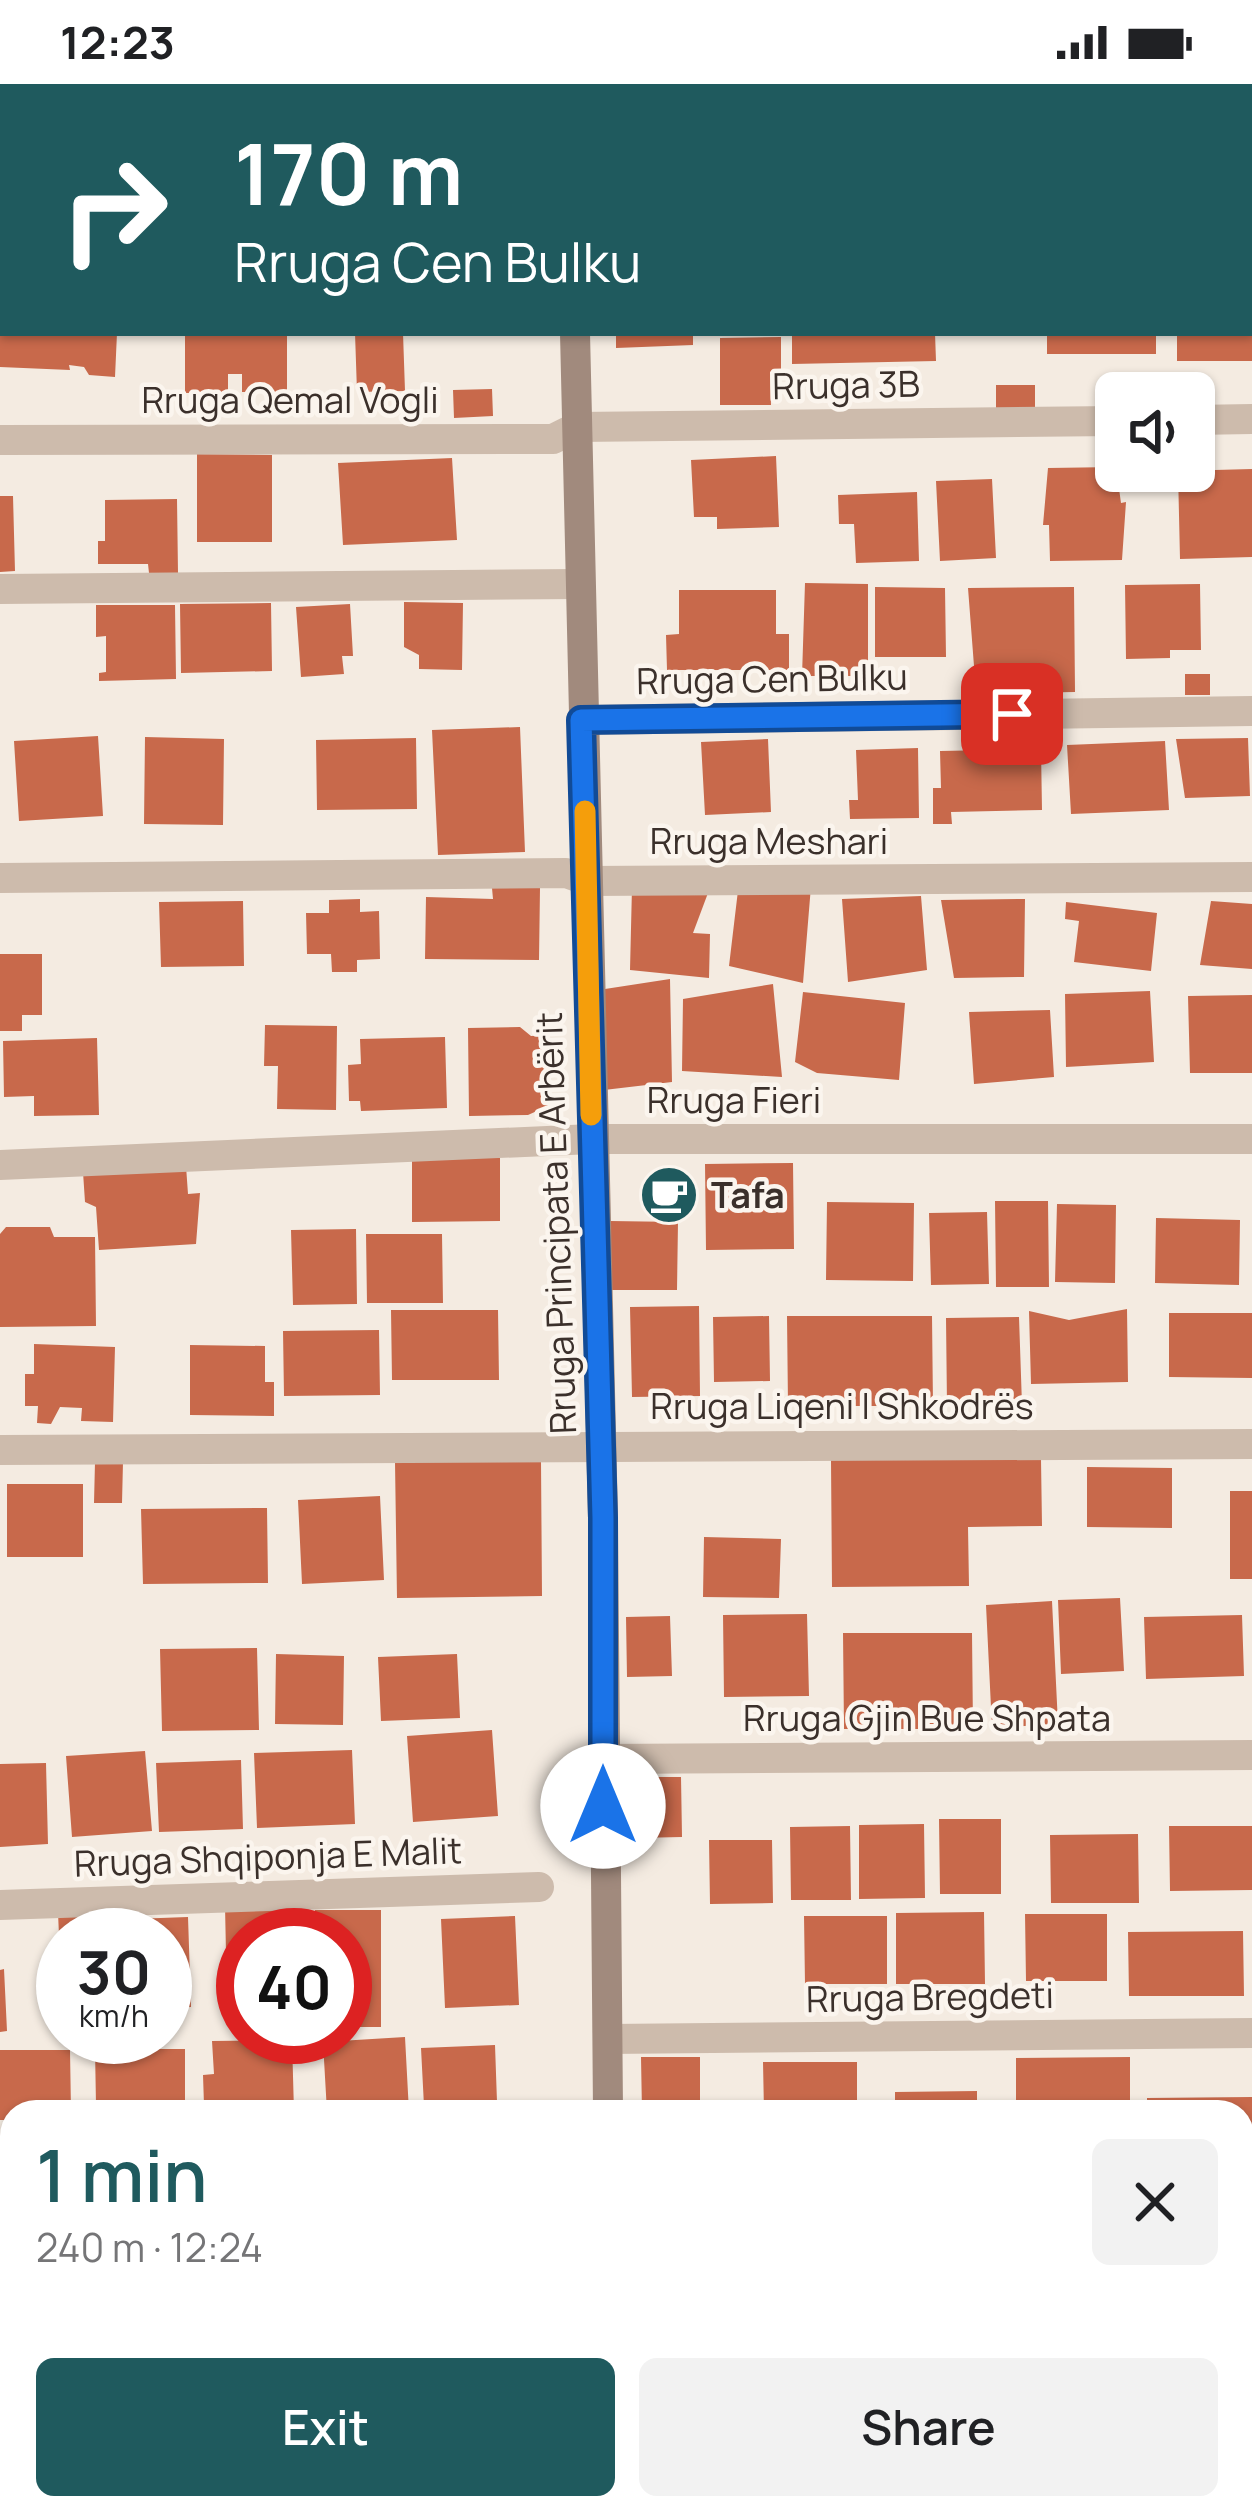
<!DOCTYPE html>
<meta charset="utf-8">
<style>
:root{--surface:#fff;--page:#f2f2f2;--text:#202124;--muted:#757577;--accent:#1f5a5e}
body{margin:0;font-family:Manrope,sans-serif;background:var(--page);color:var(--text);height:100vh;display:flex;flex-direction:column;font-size:45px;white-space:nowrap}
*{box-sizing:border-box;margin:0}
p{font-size:39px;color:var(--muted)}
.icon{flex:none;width:66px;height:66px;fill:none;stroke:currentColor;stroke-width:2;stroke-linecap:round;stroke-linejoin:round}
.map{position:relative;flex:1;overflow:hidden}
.panel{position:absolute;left:0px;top:2016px;width:1254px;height:420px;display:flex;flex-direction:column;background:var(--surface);border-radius:36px 36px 0 0;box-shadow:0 3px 9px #0004}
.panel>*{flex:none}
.top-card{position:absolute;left:0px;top:0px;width:1254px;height:252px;box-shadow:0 3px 9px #0004;background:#1f5a5e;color:#fff;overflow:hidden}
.buttons{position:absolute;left:1095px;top:288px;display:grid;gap:24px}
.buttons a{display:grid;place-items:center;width:120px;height:120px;border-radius:18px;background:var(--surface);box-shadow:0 3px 9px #0004;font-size:60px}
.speed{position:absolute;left:36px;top:1824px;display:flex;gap:24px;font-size:60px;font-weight:700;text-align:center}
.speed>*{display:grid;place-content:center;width:156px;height:156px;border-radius:50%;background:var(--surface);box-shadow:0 3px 9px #0004;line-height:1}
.speed small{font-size:30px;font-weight:400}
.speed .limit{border:18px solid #d22;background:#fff;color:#111}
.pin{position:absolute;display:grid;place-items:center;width:102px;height:102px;color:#fff;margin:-51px;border-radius:24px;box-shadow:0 6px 18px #0006}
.me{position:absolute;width:132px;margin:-66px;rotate:0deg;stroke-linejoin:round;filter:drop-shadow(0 0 9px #0008)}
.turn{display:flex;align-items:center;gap:42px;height:252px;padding:0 36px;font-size:54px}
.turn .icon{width:156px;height:156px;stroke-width:2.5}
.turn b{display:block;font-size:84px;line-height:102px}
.round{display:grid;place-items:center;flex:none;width:126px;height:126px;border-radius:18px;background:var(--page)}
.head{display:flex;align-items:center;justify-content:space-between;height:204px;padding:0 36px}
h1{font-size:72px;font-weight:600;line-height:90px;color:var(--accent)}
.cta{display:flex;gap:24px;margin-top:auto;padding:24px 36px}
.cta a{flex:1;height:138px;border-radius:18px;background:var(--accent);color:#fff;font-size:48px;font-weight:600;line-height:138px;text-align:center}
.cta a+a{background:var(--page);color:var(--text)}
.status{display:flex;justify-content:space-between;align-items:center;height:84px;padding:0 60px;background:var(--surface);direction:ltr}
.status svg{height:33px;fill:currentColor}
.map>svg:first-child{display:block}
.building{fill:#c8694b}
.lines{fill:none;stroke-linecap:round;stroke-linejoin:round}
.street{stroke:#cdbbac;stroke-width:30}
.secondary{stroke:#a18a7d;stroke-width:30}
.route-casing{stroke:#114b97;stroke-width:30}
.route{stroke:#1a73e8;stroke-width:21}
.slow{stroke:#f59e0b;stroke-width:21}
.labels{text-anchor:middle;stroke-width:9;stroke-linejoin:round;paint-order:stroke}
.street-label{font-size:36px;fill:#3b302b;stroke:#fbf5ee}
.poi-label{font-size:36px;font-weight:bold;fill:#3b302b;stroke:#fbf5ee;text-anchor:start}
</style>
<div class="status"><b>12:23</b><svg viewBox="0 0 49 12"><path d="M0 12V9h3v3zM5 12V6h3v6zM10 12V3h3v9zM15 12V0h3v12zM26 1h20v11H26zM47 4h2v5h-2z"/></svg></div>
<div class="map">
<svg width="1252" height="2436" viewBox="0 0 1252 2436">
<rect width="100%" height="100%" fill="#f4ebe1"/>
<path class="building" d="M 0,249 L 117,249 L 115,293 L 89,291 L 84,283 L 69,281 L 70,286 L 0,283 Z
M 185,249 L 287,249 L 287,308 L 242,308 L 242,290 L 228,290 L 228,309 L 185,309 Z
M 355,249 L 403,249 L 405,307 L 357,308 Z
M 616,249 L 693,249 L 693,261 L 616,264 Z
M 792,249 L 935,249 L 936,277 L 792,280 Z
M 1047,249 L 1156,249 L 1156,270 L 1047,270 Z
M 1177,249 L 1252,249 L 1252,277 L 1177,277 Z
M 781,253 L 781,288 L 770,288 L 771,321 L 720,321 L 720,254 Z
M 996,301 L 1035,301 L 1035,324 L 996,324 Z
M 492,305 L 493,332 L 454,334 L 453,306 Z
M 197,370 L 272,371 L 272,458 L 197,458 Z
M 776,372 L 779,443 L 717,445 L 717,433 L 694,433 L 691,376 Z
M 452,374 L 457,456 L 343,461 L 338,379 Z
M 1116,383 L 1121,419 L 1126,418 L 1122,476 L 1050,477 L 1049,441 L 1043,441 L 1048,384 Z
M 1252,385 L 1252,473 L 1180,475 L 1178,387 Z
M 992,395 L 996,474 L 940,477 L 936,397 Z
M 917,408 L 919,477 L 856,479 L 854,440 L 839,440 L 838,411 Z
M 0,412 L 13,412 L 15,487 L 0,488 Z
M 177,415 L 178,489 L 149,489 L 148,480 L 98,480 L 98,457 L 105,457 L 105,416 Z
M 805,499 L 868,500 L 868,592 L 802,592 Z
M 1200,500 L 1201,566 L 1170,566 L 1170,574 L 1126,575 L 1125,501 Z
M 875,503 L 945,504 L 946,573 L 875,573 Z
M 1074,503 L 1075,608 L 966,610 L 966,595 L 975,595 L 968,504 Z
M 679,506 L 776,506 L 776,550 L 789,550 L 789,586 L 667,586 L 666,551 L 679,550 Z
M 404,518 L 463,519 L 462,586 L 419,585 L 419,571 L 404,563 Z
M 271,519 L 272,587 L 181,589 L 180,520 Z
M 350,520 L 353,572 L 342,572 L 344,590 L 301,593 L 296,523 Z
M 96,521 L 175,521 L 176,595 L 99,597 L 99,589 L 106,588 L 106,552 L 96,553 Z
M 1185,590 L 1210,590 L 1210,611 L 1185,611 Z
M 520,643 L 525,768 L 438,771 L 432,646 Z
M 98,652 L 103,732 L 19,737 L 14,657 Z
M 145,653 L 224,655 L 223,741 L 144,740 Z
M 416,654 L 417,725 L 317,726 L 316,656 Z
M 1248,654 L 1250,712 L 1185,714 L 1176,655 Z
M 768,655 L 771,728 L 705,731 L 701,658 Z
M 1165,657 L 1169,726 L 1071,730 L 1067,661 Z
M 918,664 L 919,734 L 850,735 L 849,716 L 858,716 L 856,666 Z
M 1041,665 L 1042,726 L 951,728 L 952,740 L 933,740 L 933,704 L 941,704 L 940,667 Z
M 739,798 L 811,802 L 803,899 L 729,882 Z
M 711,801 L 693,849 L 710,850 L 709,894 L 630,886 L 632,803 Z
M 492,804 L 540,804 L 539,876 L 425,875 L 426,813 L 493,815 Z
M 921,812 L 927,886 L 848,898 L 842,815 Z
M 360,815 L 360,828 L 379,827 L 380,875 L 357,876 L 357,888 L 332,888 L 331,870 L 307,870 L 306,829 L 329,829 L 329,816 Z
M 1025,815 L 1024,893 L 954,894 L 941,816 Z
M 243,817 L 244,882 L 161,883 L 159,818 Z
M 1211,817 L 1252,820 L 1252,885 L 1200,881 Z
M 1066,818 L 1157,829 L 1151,887 L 1074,878 L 1079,837 L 1065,835 Z
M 0,870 L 42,870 L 42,931 L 22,931 L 22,947 L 0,947 Z
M 670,895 L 672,998 L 604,1006 L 605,905 Z
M 773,900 L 782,993 L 682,987 L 683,915 Z
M 1150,907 L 1154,978 L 1066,983 L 1065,910 Z
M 803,908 L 905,919 L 899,996 L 817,989 L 795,978 Z
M 1252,911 L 1252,989 L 1190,989 L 1188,912 Z
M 1050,926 L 1054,993 L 974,1000 L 969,928 Z
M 265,941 L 337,942 L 336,1026 L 277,1025 L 278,982 L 264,982 Z
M 520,943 L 531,952 L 548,951 L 548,1022 L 528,1031 L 469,1032 L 468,944 Z
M 445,953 L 447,1024 L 361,1027 L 360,1017 L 349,1017 L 348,981 L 361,980 L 360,955 Z
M 97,954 L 99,1031 L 34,1032 L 34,1012 L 4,1013 L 3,957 Z
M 412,1074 L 500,1074 L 500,1137 L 412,1138 Z
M 793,1079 L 794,1165 L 706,1166 L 705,1080 Z
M 186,1082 L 188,1110 L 200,1109 L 196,1160 L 99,1166 L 96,1123 L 85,1118 L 83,1088 Z
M 995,1117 L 1048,1117 L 1049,1203 L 996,1203 Z
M 827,1118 L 914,1119 L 913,1197 L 826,1196 Z
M 1057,1120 L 1116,1121 L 1115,1199 L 1055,1198 Z
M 987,1128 L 989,1200 L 931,1201 L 929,1129 Z
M 1156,1134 L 1240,1136 L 1239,1201 L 1155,1199 Z
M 610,1137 L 678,1138 L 677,1206 L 610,1206 Z
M 6,1143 L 50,1143 L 54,1153 L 95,1153 L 96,1242 L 0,1243 L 0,1150 Z
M 356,1145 L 357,1220 L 293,1221 L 291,1146 Z
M 366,1150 L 442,1150 L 443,1219 L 367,1219 Z
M 699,1222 L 700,1312 L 632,1313 L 630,1223 Z
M 1127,1225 L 1128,1298 L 1031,1300 L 1029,1227 L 1069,1236 Z
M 391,1226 L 498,1226 L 499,1296 L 392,1296 Z
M 1169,1229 L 1252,1229 L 1252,1294 L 1169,1293 Z
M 769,1232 L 770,1297 L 714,1298 L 713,1233 Z
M 787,1232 L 932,1232 L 933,1322 L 788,1322 Z
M 1019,1233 L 1022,1321 L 947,1322 L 946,1234 Z
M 379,1246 L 380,1311 L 284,1312 L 283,1247 Z
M 34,1260 L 115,1263 L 113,1338 L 81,1337 L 82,1324 L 60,1323 L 51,1340 L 37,1339 L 38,1322 L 25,1322 L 25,1290 L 34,1290 Z
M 190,1261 L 265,1262 L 265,1298 L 274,1298 L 274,1332 L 190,1331 Z
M 1041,1375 L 1042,1442 L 968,1443 L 969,1502 L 832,1503 L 831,1376 Z
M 541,1377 L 542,1512 L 397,1514 L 395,1378 Z
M 95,1378 L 123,1378 L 122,1419 L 94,1419 Z
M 1087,1383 L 1172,1384 L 1172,1444 L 1087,1443 Z
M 7,1400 L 83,1400 L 83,1473 L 7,1473 Z
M 1230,1407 L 1252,1407 L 1252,1495 L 1230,1495 Z
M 380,1412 L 384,1496 L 302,1500 L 298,1416 Z
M 267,1424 L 268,1499 L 143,1500 L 141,1425 Z
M 704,1453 L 781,1455 L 779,1514 L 703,1513 Z
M 1120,1514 L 1124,1587 L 1061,1590 L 1058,1516 Z
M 1052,1517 L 1058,1640 L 992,1644 L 986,1521 Z
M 807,1530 L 809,1612 L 724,1613 L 723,1531 Z
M 1242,1531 L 1244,1592 L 1146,1595 L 1144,1533 Z
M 670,1532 L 672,1592 L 627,1593 L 626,1533 Z
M 843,1549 L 972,1549 L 973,1645 L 844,1645 Z
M 257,1564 L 259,1646 L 162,1647 L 160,1565 Z
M 276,1570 L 344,1572 L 343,1641 L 275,1640 Z
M 457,1570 L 460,1634 L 381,1637 L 378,1573 Z
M 492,1646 L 498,1732 L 413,1738 L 407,1652 Z
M 352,1666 L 355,1740 L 257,1744 L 254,1669 Z
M 145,1667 L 152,1747 L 72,1753 L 66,1672 Z
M 241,1676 L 243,1745 L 159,1748 L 156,1679 Z
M 46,1679 L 48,1760 L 0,1763 L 0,1680 Z
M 634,1693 L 681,1693 L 682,1753 L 635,1754 Z
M 939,1735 L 1001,1735 L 1001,1810 L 940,1810 Z
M 924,1740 L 925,1814 L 859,1815 L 859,1741 Z
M 850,1742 L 851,1816 L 791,1816 L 790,1743 Z
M 1169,1742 L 1252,1742 L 1252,1806 L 1170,1807 Z
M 1138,1750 L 1139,1819 L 1051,1819 L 1050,1751 Z
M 709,1756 L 772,1756 L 773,1819 L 710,1820 Z
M 302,1821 L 303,1851 L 243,1851 L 243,1915 L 227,1916 L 225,1822 Z
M 315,1826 L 381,1826 L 381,1943 L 345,1943 L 345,1851 L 315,1851 Z
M 122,1827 L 124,1851 L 59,1851 L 58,1829 Z
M 984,1828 L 985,1900 L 896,1900 L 896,1829 Z
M 1025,1830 L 1107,1830 L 1107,1897 L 1026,1897 Z
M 515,1832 L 519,1921 L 445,1924 L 441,1835 Z
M 804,1832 L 887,1832 L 887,1900 L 805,1900 Z
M 188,1833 L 191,1923 L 165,1924 L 165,1851 L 134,1851 L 133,1835 Z
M 1243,1847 L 1244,1912 L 1129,1912 L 1128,1848 Z
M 4,1885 L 7,1947 L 0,1948 L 0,1886 Z
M 405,1953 L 409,2028 L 327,2028 L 323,1958 Z
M 292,1956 L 294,2028 L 219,2028 L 219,2021 L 204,2021 L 203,1991 L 214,1990 L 212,1957 Z
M 495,1961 L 497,2018 L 424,2022 L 421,1964 Z
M 95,1965 L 185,1965 L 185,2021 L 96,2021 Z
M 0,1966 L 70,1966 L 71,2028 L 12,2028 L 12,2036 L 0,2036 Z
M 641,1973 L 700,1973 L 700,2028 L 642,2028 Z
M 1130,1973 L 1130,2028 L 1016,2028 L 1016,1974 Z
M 763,1978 L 857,1978 L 857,2028 L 764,2028 Z
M 977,2007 L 977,2028 L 895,2028 L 895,2008 Z
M 1252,2013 L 1252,2085 L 1242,2085 L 1242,2028 L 1147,2028 L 1147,2014 Z
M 0,2122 L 12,2122 L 12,2200 L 0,2200 Z
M 1242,2404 L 1252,2404 L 1252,2436 L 1211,2436 L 1211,2424 L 1242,2424 Z
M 14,2424 L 70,2424 L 71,2436 L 14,2436 Z
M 135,2424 L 183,2424 L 184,2436 L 135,2436 Z
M 215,2424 L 271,2424 L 271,2436 L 215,2436 Z
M 290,2424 L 376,2424 L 376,2436 L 290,2436 Z
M 402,2424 L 476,2424 L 476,2436 L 403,2436 Z
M 504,2424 L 563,2424 L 562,2436 L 504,2436 Z
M 681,2424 L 752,2424 L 752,2436 L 681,2436 Z
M 778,2424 L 868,2424 L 868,2436 L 778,2436 Z
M 1096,2428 L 1127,2428 L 1127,2436 L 1096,2436 Z"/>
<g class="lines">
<path class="street" d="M 1251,44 L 1252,44
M 0,61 L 3,61
M 0,202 L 3,202
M 1194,336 L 1252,335
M 0,356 L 553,355 L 577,343 L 1116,337
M 0,505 L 579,500
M 581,636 L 1252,627
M 0,794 L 566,789 L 588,797 L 1252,793
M 0,1081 L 592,1055 L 1252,1055
M 0,1366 L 1252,1360
M 603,1675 L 1252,1671
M 0,1821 L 539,1803
M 608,1955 L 1252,1949
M 0,2097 L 12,2097
M 1242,2241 L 1252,2241
M 0,2246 L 12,2246"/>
<path class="secondary" d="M 572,0 L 573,3
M 575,249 L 603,1434 L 608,2028
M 620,2424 L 620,2436"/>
</g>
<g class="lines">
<defs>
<path id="route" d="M 603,1722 L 603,1434 L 581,636 L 1012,630"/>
</defs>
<use href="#route" class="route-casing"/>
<use href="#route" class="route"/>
<path class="slow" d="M 585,727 L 591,1031"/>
</g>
<defs>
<symbol id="cafe-disc" viewBox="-11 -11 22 22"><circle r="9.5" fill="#1f5a5e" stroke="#fbf5ee"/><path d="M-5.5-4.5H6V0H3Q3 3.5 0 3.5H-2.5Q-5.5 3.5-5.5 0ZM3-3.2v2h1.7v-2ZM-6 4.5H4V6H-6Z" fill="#fff"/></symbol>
</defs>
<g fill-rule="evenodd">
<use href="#cafe-disc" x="636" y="1078" width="66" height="66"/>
</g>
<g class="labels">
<g class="street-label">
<text transform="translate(846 301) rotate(-1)" y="13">Rruga 3B</text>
<text x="290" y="329">Rruga Qemal Vogli</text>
<text transform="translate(772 595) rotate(-1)" y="13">Rruga Cen Bulku</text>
<text x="769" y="770">Rruga Meshari</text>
<text x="734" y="1029">Rruga Fieri</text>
<text transform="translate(556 1139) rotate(-92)" y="13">Rruga Principata E Arbërit</text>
<text x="842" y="1335">Rruga Liqeni I Shkodrës</text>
<text x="927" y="1647">Rruga Gjin Bue Shpata</text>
<text transform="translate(268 1773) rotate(-2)" y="13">Rruga Shqiponja E Malit</text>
<text transform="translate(930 1913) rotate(-1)" y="13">Rruga Bregdeti</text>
</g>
<g class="poi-label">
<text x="711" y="1124">Tafa</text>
</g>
</g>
</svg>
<div class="buttons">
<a><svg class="icon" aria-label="sound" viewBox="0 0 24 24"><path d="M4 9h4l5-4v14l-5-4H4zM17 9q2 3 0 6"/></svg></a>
</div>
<div class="speed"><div>30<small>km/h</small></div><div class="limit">40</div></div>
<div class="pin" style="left:1012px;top:630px;background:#d93025"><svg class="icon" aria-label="arrive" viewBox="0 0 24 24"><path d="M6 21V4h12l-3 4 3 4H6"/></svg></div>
<svg class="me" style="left:603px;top:1722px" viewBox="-20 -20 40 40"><circle r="19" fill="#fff"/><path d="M0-13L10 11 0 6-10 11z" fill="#1a73e8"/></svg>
<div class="top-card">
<div class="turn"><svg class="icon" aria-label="right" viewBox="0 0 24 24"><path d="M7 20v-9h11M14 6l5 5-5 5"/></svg><div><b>170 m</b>Rruga Cen Bulku</div></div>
</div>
<section class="panel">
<div class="head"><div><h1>1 min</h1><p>240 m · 12:24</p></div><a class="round"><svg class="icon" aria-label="close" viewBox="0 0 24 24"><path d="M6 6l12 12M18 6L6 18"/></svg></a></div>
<div class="cta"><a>Exit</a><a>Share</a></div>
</section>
</div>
